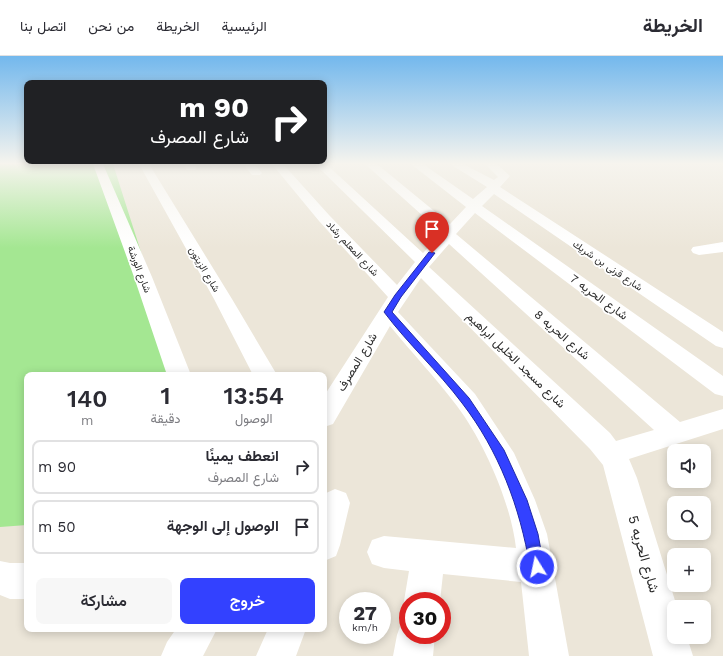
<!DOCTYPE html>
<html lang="ar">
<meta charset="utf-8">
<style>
:root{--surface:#fff;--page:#f7f7f7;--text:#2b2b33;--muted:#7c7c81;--line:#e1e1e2;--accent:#3341ff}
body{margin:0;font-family:"Work Sans",Vazirmatn,sans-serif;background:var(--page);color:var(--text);direction:rtl;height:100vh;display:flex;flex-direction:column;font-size:15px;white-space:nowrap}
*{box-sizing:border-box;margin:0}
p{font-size:13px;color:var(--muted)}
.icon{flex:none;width:22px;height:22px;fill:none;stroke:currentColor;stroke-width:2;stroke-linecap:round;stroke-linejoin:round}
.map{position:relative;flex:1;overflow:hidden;direction:ltr}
.drawer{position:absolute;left:24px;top:316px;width:303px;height:260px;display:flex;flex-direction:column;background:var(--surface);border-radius:8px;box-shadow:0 2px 10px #0003;direction:rtl}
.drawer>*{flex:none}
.hud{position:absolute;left:24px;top:24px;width:303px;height:84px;border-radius:8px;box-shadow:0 2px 10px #0003;direction:rtl;background:#202124;color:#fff;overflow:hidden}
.buttons{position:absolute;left:667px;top:388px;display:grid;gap:8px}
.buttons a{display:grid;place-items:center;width:44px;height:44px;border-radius:8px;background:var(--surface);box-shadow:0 2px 10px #0003;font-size:20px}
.speed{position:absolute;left:339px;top:536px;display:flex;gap:8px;font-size:20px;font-weight:700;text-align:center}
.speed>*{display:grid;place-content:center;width:52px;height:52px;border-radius:50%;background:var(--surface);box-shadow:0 2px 10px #0003;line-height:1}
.speed small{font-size:10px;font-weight:400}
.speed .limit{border:6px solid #d22;background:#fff;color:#111}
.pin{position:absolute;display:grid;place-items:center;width:34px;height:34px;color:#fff;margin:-41px -17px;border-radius:50% 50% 50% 0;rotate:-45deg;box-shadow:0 0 4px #0007}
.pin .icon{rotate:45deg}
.me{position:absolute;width:44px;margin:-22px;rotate:350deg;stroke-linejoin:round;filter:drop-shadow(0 0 3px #0008)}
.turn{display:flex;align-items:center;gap:14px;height:84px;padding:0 12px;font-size:18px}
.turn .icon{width:52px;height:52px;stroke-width:2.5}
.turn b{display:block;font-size:28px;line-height:34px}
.eta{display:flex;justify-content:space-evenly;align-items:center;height:68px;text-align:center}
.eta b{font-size:24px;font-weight:600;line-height:28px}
.cta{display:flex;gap:8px;margin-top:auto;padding:8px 12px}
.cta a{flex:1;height:46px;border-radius:8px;background:var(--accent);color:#fff;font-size:16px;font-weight:600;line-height:46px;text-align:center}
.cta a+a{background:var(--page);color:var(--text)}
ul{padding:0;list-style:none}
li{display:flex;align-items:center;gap:12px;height:54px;margin:0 8px 6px;padding:0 4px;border:2px solid var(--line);border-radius:8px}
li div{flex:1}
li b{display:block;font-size:15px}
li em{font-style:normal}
header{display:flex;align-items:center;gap:24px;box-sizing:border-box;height:56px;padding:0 20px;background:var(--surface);border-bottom:1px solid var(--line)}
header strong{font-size:19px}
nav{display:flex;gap:22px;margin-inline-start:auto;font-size:14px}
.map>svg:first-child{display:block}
.green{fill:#a4e792}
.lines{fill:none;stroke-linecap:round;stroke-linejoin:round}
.street{fill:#fff;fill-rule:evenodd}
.route{fill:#3341ff;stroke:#212aa6}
.labels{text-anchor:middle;stroke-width:3.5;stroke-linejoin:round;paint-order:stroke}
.far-street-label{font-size:10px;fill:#292929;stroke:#fff}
.street-label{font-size:12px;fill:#292929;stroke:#fff}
.near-street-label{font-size:14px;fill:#292929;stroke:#fff}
</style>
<header>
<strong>الخريطة</strong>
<nav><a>الرئيسية</a><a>الخريطة</a><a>من نحن</a><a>اتصل بنا</a></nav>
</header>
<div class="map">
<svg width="723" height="600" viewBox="0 0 723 600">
<rect width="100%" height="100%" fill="#ece6d9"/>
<path class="green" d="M 0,108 L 113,108 L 180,319 L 27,319 L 27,469 L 0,471 Z"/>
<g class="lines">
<path class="street" d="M 93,108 L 103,108 L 152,221 L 191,319 L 167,319 L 134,221 Z
M 139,108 L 149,108 L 232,243 L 277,319 L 253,319 L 214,243 Z
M 183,108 L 194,108 L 197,112 L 195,114 L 187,114 Z
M 211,108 L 221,108 L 221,109 L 216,112 L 212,111 Z
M 243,108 L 254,108 L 262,117 L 260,119 L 252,119 Z
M 272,108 L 283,108 L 329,159 L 397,229 L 415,206 L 315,108 L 326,108 L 423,197 L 442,177 L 365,108 L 377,108 L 450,168 L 466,151 L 411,108 L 423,108 L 473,143 L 487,131 L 450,108 L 463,108 L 494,124 L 498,121 L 485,108 L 497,108 L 510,120 L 500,131 L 723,276 L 723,292 L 716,290 L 494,138 L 482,150 L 723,320 L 723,340 L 715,338 L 475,157 L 456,178 L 680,366 L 723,353 L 723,373 L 629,403 L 637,422 L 677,551 L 674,551 L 674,581 L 687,581 L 693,600 L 653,600 L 603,409 L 590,393 L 421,222 L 398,256 L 475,338 L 514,397 L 535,444 L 547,478 L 569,600 L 529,600 L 521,526 L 443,518 L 440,545 L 408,545 L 408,555 L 404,545 L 409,515 L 384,512 L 372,508 L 367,496 L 372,484 L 384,480 L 516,492 C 511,447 484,386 457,350 C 436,322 412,297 390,270 L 333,368 L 324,371 L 324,340 L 388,241 L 319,165 ZM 449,188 L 654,374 L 616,385 L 610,377 L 429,211 Z
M 723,186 L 723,196 L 699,199 L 693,197 L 691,194 L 693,191 Z
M 335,433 L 346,437 L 350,447 L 340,489 L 336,500 L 324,505 L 324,438 Z
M 0,505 L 10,507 L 27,507 L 27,543 L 10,543 L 0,539 Z
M 408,563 L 408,579 L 435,579 L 433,600 L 393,600 L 397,579 L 402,565 Z
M 176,573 L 217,573 L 203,600 L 161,600 L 167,586 Z
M 268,573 L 306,573 L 296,600 L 256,600 Z"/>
</g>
<linearGradient id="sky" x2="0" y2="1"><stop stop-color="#73b8ed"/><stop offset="0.56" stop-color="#f6f4ee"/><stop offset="1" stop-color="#f6f4ee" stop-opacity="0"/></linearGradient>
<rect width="723" height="192" fill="url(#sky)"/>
<path class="route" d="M 429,196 L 435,197 L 401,241 L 392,256 L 469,342 L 504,394 L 527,444 L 538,478 L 544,511 L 542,516 L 537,518 L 532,516 L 530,511 C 520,451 499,395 462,347 C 438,315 408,288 384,256 L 395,239 Z"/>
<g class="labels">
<g class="far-street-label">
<text transform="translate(353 192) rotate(47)" y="4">شارع المعلم رشاد</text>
<text transform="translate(608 209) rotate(34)" y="4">شارع قرنى بن شريك</text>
<text transform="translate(140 213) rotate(69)" y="4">شارع الورشة</text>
<text transform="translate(205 213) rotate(59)" y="4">شارع الزيتون</text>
</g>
<g class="street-label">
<text transform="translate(599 241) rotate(36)" y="4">شارع الحريه 7</text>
<text transform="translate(562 279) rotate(41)" y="4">شارع الحريه 8</text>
<text transform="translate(516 304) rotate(44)" y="4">شارع مسجد الخليل ابراهيم</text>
<text transform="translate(357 306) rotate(-59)" y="4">شارع المصرف</text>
</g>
<g class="near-street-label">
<text transform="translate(644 498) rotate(74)" y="5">شارع الحريه 5</text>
</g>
</g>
</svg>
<div class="buttons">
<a><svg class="icon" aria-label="sound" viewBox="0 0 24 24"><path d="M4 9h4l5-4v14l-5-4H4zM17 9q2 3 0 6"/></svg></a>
<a><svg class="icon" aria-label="search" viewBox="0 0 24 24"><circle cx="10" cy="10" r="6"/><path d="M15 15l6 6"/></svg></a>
<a>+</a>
<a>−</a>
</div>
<div class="speed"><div>27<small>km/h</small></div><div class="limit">30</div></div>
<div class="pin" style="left:432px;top:197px;background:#d93025"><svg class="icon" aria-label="arrive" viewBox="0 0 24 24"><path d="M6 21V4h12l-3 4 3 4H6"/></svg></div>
<svg class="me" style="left:537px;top:511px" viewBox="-20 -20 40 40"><circle r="17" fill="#3341ff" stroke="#fff" stroke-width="3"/><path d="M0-11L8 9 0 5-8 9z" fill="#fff"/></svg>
<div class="hud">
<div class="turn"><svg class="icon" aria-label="right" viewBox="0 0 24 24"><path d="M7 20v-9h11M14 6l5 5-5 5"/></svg><div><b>90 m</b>شارع المصرف</div></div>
</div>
<section class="drawer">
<div class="eta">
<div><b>13:54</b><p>الوصول</p></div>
<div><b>1</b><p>دقيقة</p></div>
<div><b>140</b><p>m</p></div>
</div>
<ul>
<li><svg class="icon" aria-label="right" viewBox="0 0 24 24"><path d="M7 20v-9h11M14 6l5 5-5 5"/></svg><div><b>انعطف يمينًا</b><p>شارع المصرف</p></div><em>90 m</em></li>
<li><svg class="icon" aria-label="arrive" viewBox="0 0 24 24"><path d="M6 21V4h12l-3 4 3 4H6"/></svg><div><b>الوصول إلى الوجهة</b></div><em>50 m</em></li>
</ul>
<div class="cta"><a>خروج</a><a>مشاركة</a></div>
</section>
</div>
